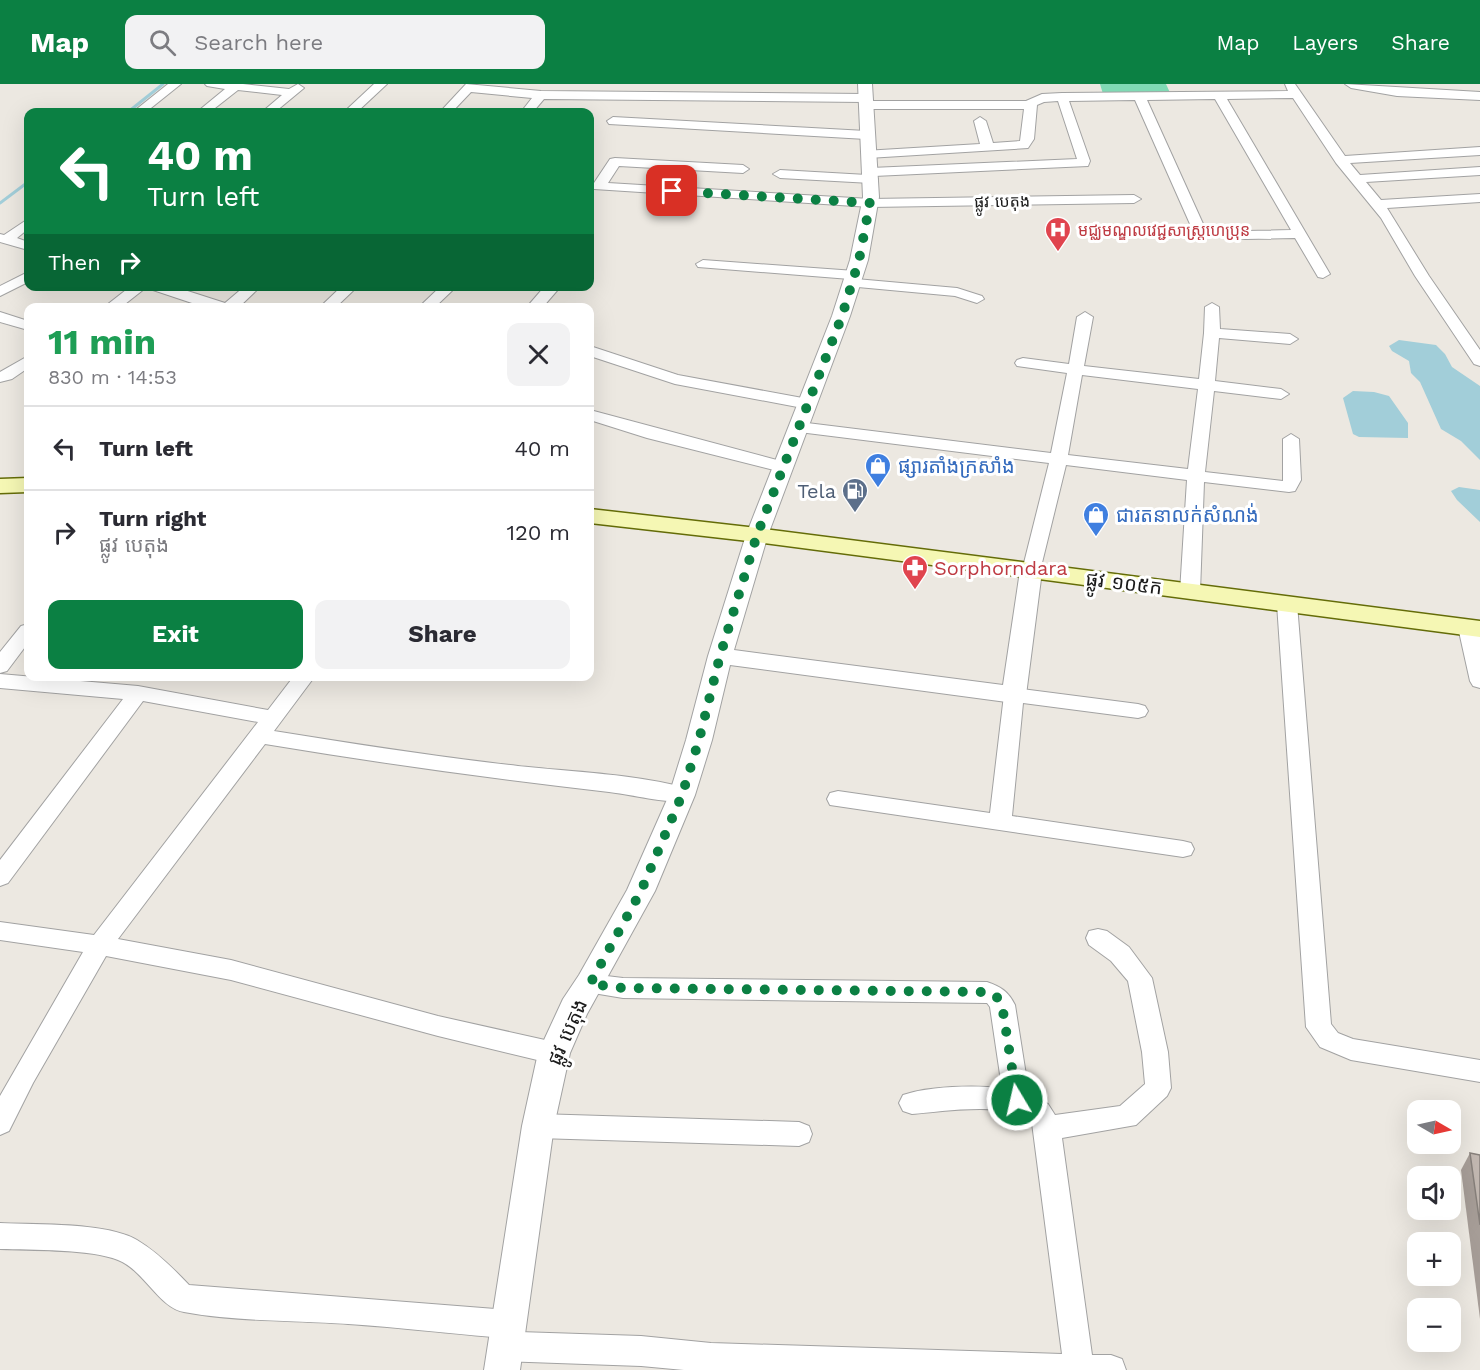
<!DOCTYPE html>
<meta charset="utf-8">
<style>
:root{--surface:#fff;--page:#f2f2f3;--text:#2b2b33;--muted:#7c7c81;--line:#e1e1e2;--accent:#0b8043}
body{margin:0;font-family:"Work Sans","Noto Sans Khmer",sans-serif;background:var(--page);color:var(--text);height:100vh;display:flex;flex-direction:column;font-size:22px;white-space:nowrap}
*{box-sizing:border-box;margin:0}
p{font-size:20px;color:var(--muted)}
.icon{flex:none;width:33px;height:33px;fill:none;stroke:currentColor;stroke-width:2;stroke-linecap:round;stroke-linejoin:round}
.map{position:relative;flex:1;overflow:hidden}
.details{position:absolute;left:24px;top:219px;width:570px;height:378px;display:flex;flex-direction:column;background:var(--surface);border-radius:12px;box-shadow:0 6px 24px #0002}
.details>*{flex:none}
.hud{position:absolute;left:24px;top:24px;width:570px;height:183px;border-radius:12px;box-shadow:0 6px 24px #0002;background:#0b8043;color:#fff;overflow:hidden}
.needle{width:39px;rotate:99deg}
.fabs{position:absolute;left:1407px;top:1016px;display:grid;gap:12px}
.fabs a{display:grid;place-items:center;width:54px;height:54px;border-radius:12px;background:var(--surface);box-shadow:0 6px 24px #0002;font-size:30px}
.pin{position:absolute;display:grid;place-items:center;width:51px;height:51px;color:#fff;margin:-26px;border-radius:12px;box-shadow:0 3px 9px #0006}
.me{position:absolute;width:66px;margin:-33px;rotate:351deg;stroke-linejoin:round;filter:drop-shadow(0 0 4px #0008)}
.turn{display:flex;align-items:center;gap:21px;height:126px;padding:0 24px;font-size:27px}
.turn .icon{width:78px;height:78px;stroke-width:2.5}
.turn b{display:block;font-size:42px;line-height:51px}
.then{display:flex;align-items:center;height:57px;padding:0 24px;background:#0003;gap:12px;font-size:22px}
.round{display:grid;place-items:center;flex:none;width:63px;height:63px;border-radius:12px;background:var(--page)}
.head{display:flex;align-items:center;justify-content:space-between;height:102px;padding:0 24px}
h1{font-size:36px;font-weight:700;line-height:45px;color:#1e9e55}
.action{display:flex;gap:12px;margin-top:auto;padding:12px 24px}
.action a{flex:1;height:69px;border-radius:12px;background:var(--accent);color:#fff;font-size:24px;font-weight:700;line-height:69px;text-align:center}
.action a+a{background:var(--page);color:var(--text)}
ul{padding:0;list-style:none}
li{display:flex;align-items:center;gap:18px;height:84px;padding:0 24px;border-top:2px solid var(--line)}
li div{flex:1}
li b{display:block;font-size:22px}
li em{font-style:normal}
header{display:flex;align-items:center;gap:36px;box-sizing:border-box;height:84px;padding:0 30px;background:var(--accent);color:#fff}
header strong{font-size:28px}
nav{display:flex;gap:33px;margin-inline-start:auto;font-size:21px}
.search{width:420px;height:54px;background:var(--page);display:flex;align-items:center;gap:15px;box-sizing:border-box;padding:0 21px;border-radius:12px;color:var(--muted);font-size:22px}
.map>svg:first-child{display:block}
.pitch{fill:#80dab5}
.water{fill:#a2ced9}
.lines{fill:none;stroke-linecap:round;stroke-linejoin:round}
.stream{stroke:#a2ced9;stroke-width:3}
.minor-casing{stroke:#a2a2a2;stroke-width:2}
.tertiary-casing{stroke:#a2a2a2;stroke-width:2}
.secondary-casing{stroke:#646c08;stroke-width:3}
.minor{fill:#fff;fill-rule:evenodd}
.tertiary{fill:#fff;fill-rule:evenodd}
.secondary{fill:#f5f7b4;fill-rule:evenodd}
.wall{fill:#a69d97}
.building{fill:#c1b7b0;stroke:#87807b;stroke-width:1.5}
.route{stroke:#0b8043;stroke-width:10;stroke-dasharray:0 18}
.labels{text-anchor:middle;stroke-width:6;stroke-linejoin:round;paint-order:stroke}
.far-street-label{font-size:16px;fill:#1b1b1b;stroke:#fff}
.far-health-label{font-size:16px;fill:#be3a42;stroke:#fff;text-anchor:start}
.shop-label{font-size:20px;fill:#366cbe;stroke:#fff;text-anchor:start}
.service-label{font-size:20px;fill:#4e5e75;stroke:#fff;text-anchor:end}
.health-label{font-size:20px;fill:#be3a42;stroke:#fff;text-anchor:start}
.street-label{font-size:20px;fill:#1b1b1b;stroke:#fff}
</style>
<header>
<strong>Map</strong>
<div class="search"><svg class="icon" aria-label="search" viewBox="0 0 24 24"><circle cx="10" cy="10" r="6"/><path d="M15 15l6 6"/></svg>Search here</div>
<nav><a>Map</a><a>Layers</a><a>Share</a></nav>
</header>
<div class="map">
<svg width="1480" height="1286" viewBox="0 0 1480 1286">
<rect width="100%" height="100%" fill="#ece8e1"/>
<path class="pitch" d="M 1100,0 L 1166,0 L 1171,11 L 1103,10 Z"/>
<path class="water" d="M 1399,256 L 1436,261 L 1445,270 L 1452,283 L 1480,302 L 1480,376 L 1461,357 L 1441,345 L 1420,298 L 1411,289 L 1409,277 L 1392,267 L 1389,262 Z
M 1353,307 L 1374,308 L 1389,312 L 1408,339 L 1408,354 L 1359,353 L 1353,350 L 1343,314 Z
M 1459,403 L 1480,406 L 1480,438 L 1457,416 L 1451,407 Z"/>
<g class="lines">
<path class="stream" d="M 128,28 L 163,0
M 0,119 L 28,98"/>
<defs>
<path id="minor" d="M 168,0 L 181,0 L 146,28 L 133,28 Z
M 205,0 L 243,0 L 289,5 L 298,0 L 304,4 L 275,28 L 262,28 L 282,11 L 238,6 L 210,28 L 197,28 L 225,5 L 207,2 Z
M 374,0 L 387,0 L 357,28 L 344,28 Z
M 466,0 L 541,7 L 865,10 L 871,14 L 866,17 L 1026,17 L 1042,10 L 1062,9 L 1288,7 L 1285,0 L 1295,0 L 1345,72 L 1480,63 L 1480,71 L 1350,79 L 1360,91 L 1480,83 L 1480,91 L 1366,98 L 1381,116 L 1480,110 L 1480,118 L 1387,124 L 1429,192 L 1480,266 L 1480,282 L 1474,280 L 1415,192 L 1381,134 L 1336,79 L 1293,14 L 1227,15 L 1330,190 L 1323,194 L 1318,193 L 1295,154 L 1245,155 L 1194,149 L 1135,16 L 1069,17 L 1090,77 L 1088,82 L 874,92 L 878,95 L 871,99 L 780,94 L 773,90 L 780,86 L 867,91 L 865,88 L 871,84 L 1077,75 L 1058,17 L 1044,18 L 1037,21 L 1034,55 L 1028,64 L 868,74 L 862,70 L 864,67 L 980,60 L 974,37 L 980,33 L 986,37 L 993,59 L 1020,57 L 1024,25 L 865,25 L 859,21 L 864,18 L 544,15 L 533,28 L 521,28 L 532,14 L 471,8 L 452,28 L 440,28 ZM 1215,15 L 1291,146 L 1245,147 L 1204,142 L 1147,16 Z
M 1345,0 L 1480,8 L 1480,16 L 1397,12 L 1351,4 Z
M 613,33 L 866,47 L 872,51 L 866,55 L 609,40 L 607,37 Z
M 615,74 L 743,81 L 749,85 L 743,89 L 619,82 L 608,99 L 870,115 L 1134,111 L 1141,115 L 1134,119 L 870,123 L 594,105 L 592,102 L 610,75 Z
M 28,135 L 28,145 L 17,154 L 28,158 L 28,166 L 0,158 L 0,150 L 4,151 Z
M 703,176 L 855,187 L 862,191 L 856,195 L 957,204 L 982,212 L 984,215 L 977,219 L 955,212 L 847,202 L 845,199 L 850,195 L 698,183 L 696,180 Z
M 28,188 L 28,198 L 0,212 L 0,202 Z
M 131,202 L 148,202 L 120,224 L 103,224 Z
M 148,202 L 172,202 L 225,219 L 245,202 L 261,202 L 238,224 L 207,224 L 150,205 Z
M 342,202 L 358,202 L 335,224 L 319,224 Z
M 441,202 L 457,202 L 434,224 L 418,224 Z
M 545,202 L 561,202 L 542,224 L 526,224 Z
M 1212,219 L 1219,223 L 1220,245 L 1290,250 L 1298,255 L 1290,260 L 1219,254 L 1215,297 L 1281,305 L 1289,310 L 1281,315 L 1214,307 L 1205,388 L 1283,397 L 1283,355 L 1291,350 L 1299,355 L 1301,396 L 1295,407 L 1289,408 L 1204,398 L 1200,508 L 1197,512 L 1183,512 L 1180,508 L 1187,396 L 1066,381 L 1040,487 L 1038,491 L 1024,491 L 1022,487 L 1049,379 L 799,348 L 791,343 L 799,338 L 1051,369 L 1067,289 L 1017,282 L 1015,279 L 1017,276 L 1023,274 L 1069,280 L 1077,233 L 1085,228 L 1093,233 L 1084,282 L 1199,295 L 1204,249 L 1205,223 ZM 1082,291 L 1198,305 L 1188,385 L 1068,371 Z
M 0,228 L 28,237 L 28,246 L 0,238 Z
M 590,262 L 678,291 L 808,315 L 816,320 L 808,325 L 675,300 L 590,272 Z
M 28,272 L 28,284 L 12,295 L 0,298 L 0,288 Z
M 590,326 L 788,379 L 791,383 L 788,387 L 782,388 L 647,354 L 590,336 Z
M 1287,514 L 1294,516 L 1297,520 L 1331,940 L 1338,949 L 1353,955 L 1480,976 L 1480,998 L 1351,976 L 1320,963 L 1306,943 L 1277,520 L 1280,516 Z
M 1468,537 L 1475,539 L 1480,553 L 1480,604 L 1473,602 L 1470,597 L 1458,543 L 1461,539 Z
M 28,540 L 28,559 L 7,587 L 0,589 L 0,568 L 21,542 Z
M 0,590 L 138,602 L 268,626 L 294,592 L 315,592 L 274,647 C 355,660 437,673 518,682 C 573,688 637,690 690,705 L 693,711 L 690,717 C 674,721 628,710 609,708 C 494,695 379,679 265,660 L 118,855 L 231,876 L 438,932 L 554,958 L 563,961 L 567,969 L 563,977 L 554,980 L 438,952 L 231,896 L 106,872 L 33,999 L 9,1047 L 0,1051 L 0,1012 L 83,868 L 0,856 L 0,838 L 94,851 L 258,638 L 143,617 L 8,799 L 0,802 L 0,776 L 123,615 L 0,604 Z
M 1014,604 L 1138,620 L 1145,622 L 1148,627 L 1145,632 L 1138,634 L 1023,619 L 1012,732 L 1183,757 L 1191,759 L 1194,765 L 1191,771 L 1183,773 L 830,721 L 827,715 L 830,709 L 838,707 L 990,729 L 1004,611 L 1007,606 Z
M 1098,845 L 1107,847 L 1129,863 L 1152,894 L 1168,968 L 1171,1004 L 1167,1012 L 1136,1041 L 1062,1054 L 1092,1271 L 1111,1271 L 1122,1275 L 1126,1286 L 684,1286 L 641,1282 L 504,1277 L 493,1272 L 489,1262 L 493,1253 C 445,1249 396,1243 348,1240 C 294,1236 238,1238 184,1228 C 159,1224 144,1186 118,1176 C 91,1165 31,1166 0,1165 L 0,1139 C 36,1141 107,1138 137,1156 C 157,1168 173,1184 189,1201 L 508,1226 L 518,1230 L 523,1240 L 519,1248 L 641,1252 L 711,1259 L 1062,1270 L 1032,1039 C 1010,1016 942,1028 912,1030 L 903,1027 L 899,1019 L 903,1011 C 929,1002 974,1001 1002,1004 L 990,923 L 987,919 L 623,914 L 581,907 L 578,900 L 581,893 L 590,890 L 623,894 L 987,898 C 1001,903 1008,907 1015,921 L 1029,1010 L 1048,1020 L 1055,1031 L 1120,1022 L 1145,1000 L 1142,968 L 1128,897 L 1111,877 L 1089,861 L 1086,854 L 1089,847 Z
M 538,1030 L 799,1038 L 809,1042 L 812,1050 L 809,1058 L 799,1062 L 538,1054 L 529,1050 L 525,1042 L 529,1034 Z"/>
<path id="tertiary" d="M 858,0 L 872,0 L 879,113 L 868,176 L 850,232 L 768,451 L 734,566 L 1003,601 L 1020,487 L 1023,482 L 1031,480 L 1039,482 L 1042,487 L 1026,611 L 1023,617 L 1014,619 L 730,581 L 712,656 L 695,711 L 655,807 L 587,930 L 570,969 L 554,1042 L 520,1286 L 484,1286 L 522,1042 L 538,969 L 563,915 L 579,891 L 627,806 L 669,711 L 686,656 L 708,572 L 746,451 L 832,232 L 850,176 L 863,113 Z"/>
<path id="secondary" d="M 28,394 L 28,408 L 0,409 L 0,395 Z
M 590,425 L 757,444 L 1480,537 L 1480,553 L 757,458 L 590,439 Z"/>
</defs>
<use href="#minor" class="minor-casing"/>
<use href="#tertiary" class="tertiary-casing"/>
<use href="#secondary" class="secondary-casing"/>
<use href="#minor" class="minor"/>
<use href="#tertiary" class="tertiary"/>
<use href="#secondary" class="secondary"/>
</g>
<path class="wall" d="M 1470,1069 L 1480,1071 L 1480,1235 L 1461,1086 Z"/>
<path class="building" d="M 1470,1069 L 1480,1071 L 1480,1141 Z"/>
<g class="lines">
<path class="route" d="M 672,107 L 870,119 L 859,176 L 842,232 L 757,451 L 720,572 L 699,656 L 682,711 L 641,807 L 590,900 L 623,904 L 987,908 L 996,912 L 1002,921 L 1017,1016"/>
</g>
<defs>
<symbol id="hospital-pin" viewBox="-11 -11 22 30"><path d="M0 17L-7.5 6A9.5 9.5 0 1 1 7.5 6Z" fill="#e0444e" stroke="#fff"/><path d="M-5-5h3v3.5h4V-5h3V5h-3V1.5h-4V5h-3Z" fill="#fff"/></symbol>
<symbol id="shop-pin" viewBox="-11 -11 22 30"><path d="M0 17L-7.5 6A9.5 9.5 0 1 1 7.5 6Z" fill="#3f7fe0" stroke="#fff"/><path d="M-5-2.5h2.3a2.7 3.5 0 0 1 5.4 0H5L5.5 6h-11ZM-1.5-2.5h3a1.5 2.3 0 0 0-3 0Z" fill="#fff"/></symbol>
<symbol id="fuel-pin" viewBox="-11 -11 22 30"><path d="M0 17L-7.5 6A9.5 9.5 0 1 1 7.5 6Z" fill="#5c6f8a" stroke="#fff"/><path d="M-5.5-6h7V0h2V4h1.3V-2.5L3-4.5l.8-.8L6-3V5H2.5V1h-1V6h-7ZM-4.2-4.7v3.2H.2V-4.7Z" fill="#fff"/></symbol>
<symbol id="pharmacy-pin" viewBox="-11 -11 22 30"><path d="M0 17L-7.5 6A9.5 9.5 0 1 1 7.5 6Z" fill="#e0444e" stroke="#fff"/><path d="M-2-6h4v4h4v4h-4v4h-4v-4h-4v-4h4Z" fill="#fff"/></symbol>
</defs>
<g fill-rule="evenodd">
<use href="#hospital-pin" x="1043" y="131" width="30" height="40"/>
<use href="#shop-pin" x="863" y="367" width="30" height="40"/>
<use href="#fuel-pin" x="840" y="392" width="30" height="40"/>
<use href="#shop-pin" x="1081" y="416" width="30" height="40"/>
<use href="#pharmacy-pin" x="900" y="469" width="30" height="40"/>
</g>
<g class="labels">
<g class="far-street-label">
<text transform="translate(1002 117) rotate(-1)" y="6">ផ្លូវ បេតុង</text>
</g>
<g class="far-health-label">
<text x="1078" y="152">មជ្ឈមណ្ឌលវេជ្ជសាស្ត្រហេប្រុន</text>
</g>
<g class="shop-label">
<text x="898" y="389">ផ្សារតាំងក្រសាំង</text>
<text x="1116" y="438">ជារតនាលក់សំណង់</text>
</g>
<g class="service-label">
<text x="836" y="414">Tela</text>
</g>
<g class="health-label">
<text x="934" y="491">Sorphorndara</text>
</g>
<g class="street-label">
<text transform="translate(1124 499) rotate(7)" y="7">ផ្លូវ ១០៥ក</text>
<text transform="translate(567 948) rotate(-66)" y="7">ផ្លូវ បេតុង</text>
</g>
</g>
</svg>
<div class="fabs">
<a><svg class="needle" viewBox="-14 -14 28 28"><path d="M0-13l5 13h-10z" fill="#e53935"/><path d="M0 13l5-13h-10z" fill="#7c7c81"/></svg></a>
<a><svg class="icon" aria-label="sound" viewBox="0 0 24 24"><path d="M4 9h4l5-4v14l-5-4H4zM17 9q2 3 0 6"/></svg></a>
<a>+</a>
<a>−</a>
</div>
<div class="pin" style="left:672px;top:107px;background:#d93025"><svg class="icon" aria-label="arrive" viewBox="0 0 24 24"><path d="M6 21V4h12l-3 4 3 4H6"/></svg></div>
<svg class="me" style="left:1017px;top:1016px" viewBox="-20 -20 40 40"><circle r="17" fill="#0b8043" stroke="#fff" stroke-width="3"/><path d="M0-11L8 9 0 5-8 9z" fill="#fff"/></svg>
<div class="hud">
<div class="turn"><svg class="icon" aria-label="left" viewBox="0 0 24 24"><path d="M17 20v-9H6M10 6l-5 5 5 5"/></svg><div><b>40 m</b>Turn left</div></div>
<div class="then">Then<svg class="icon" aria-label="right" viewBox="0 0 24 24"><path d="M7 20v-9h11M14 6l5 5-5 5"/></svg></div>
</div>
<section class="details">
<div class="head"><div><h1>11 min</h1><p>830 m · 14:53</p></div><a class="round"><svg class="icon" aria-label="close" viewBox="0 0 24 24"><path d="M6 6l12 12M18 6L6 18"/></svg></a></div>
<ul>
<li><svg class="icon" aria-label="left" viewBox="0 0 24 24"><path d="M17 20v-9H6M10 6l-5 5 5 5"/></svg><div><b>Turn left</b></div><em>40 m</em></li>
<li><svg class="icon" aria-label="right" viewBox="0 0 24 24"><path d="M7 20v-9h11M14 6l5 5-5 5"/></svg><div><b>Turn right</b><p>ផ្លូវ បេតុង</p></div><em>120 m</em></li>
</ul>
<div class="action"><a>Exit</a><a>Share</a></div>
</section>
</div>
